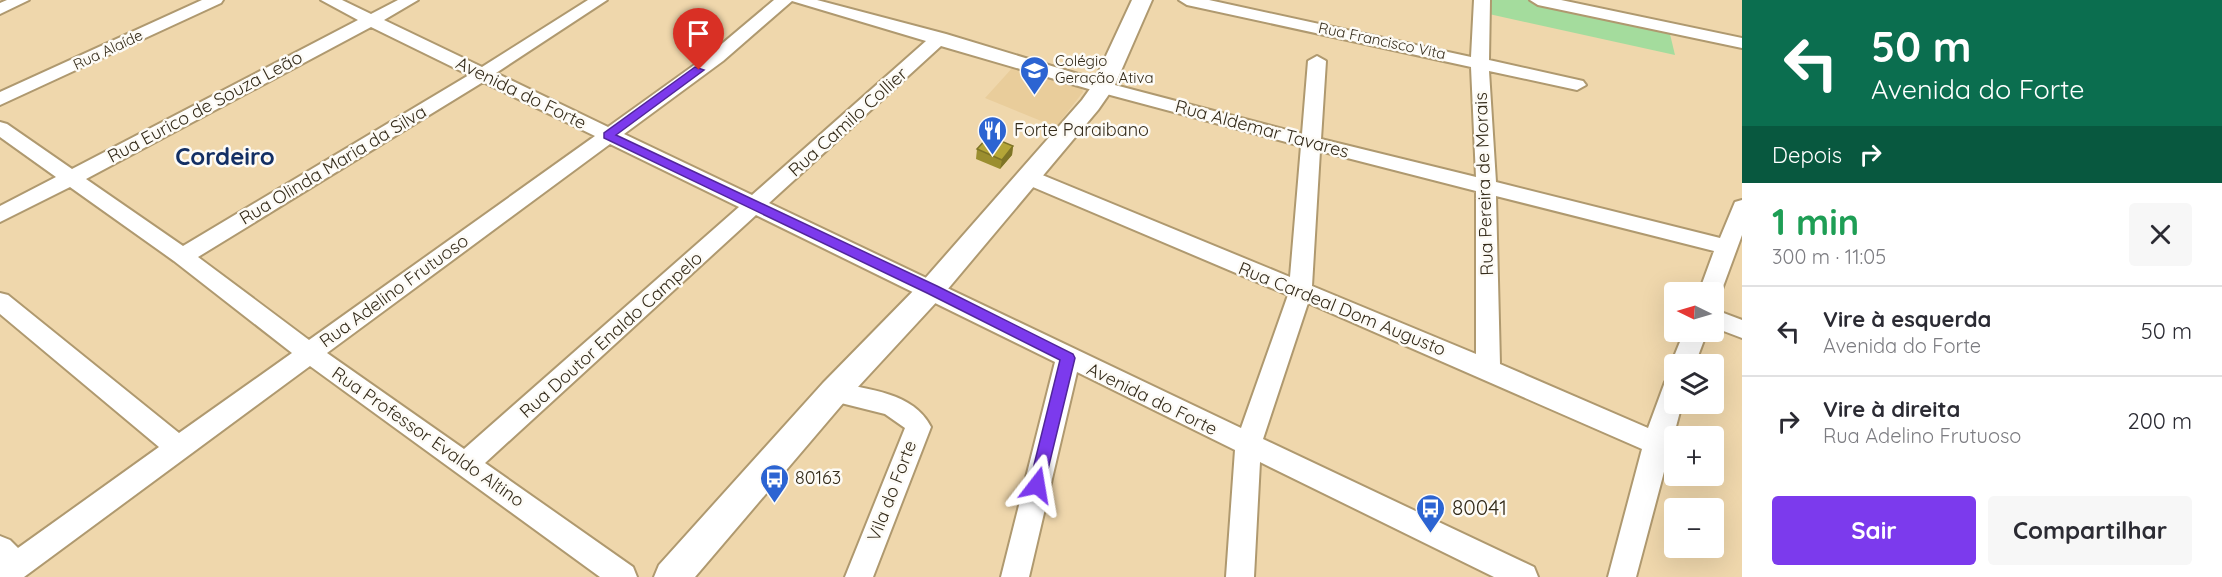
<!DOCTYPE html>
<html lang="pt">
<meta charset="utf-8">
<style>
:root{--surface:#fff;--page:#f7f7f7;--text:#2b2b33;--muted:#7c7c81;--line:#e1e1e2;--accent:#7c3aed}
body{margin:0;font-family:Quicksand,sans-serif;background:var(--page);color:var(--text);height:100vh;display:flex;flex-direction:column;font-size:22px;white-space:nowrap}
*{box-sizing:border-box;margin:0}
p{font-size:20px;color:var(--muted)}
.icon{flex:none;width:33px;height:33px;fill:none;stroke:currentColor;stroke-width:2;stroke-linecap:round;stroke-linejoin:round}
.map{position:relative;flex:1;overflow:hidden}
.details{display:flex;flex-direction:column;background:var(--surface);width:480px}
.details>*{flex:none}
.top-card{background:#0b6e4f;color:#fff;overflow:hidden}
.needle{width:39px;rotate:275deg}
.buttons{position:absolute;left:1664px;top:282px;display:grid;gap:12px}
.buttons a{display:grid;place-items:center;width:60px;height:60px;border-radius:6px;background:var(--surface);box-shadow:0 6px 24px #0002;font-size:30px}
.pin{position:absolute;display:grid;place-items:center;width:51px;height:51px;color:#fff;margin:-62px -26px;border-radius:50% 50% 50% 0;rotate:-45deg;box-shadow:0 0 6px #0007}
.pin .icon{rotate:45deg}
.me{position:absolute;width:66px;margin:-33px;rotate:14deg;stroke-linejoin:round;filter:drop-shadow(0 0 4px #0008)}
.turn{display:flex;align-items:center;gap:21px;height:126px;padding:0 30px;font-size:27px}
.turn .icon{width:78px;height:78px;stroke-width:2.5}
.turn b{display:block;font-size:42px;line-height:51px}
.then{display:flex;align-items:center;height:57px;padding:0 30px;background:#0003;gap:12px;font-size:22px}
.round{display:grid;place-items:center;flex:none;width:63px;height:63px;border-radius:6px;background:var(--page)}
.head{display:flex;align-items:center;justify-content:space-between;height:102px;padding:0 30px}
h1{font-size:36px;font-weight:700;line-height:45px;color:#1e9e55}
.primary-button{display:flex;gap:12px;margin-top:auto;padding:12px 30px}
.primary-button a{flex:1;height:69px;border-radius:6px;background:var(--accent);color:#fff;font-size:24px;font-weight:700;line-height:69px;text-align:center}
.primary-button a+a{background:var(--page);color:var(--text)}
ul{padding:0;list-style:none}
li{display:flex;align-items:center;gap:18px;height:90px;padding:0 30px;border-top:2px solid var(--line)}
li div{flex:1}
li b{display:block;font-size:22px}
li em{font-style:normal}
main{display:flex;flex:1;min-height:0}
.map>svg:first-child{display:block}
.built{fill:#e9cd9b}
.green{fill:#a4dc9d}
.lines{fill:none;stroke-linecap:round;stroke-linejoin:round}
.minor-casing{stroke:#af996f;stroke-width:4}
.major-casing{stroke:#af996f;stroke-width:4}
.minor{fill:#fff;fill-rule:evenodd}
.major{fill:#fff;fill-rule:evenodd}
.wall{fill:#9b8e2f}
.shaded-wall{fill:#7e7426}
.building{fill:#b4a537;stroke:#7e7426;stroke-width:1.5}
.route{fill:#7c3aed;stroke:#51269a;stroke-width:1.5}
.labels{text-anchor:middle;stroke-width:5;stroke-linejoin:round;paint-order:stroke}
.far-street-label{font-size:15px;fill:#332a19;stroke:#fdfbf6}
.far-poi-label{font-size:15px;fill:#332a19;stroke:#fdfbf6;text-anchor:start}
.street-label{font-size:18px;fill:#332a19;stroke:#fdfbf6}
.poi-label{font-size:18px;fill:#332a19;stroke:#fdfbf6;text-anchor:start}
.near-poi-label{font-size:21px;fill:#332a19;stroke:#fdfbf6;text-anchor:start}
.district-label{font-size:24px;font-weight:bold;fill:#132f64;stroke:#fdfbf6}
</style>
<main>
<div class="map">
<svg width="1742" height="577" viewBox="0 0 1742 577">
<rect width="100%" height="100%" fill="#efd7ac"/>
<path class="built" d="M 1014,66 L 1082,89 L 1083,92 L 1056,127 L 985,98 Z"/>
<path class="green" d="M 1490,0 L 1528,0 L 1669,30 L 1675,55 L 1489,14 Z"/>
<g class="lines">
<defs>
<path id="minor" d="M 7,0 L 29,0 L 0,14 L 0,3 Z
M 202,0 L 223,0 L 221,3 L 0,105 L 0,92 Z
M 321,0 L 342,0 L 371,14 L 398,0 L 418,0 L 384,20 L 482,67 L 588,0 L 607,0 L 496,73 L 608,127 L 711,53 L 774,0 L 817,0 L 946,34 L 1111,84 L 1302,134 L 1308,61 L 1317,56 L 1326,61 L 1321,139 L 1476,177 L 1471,67 L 1187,5 L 1179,0 L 1209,0 L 1471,57 L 1474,0 L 1490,0 L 1489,60 L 1583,81 L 1586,85 L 1577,90 L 1489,71 L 1496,182 L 1720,238 L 1735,202 L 1742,200 L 1742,235 L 1721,292 L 1718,298 L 1713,299 L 1713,292 L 1699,292 L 1714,251 L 1496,196 L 1500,364 L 1648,428 L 1665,382 L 1674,379 L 1674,404 L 1682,404 L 1636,577 L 1608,577 L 1642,449 L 1308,303 L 1263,439 L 1534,567 L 1538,577 L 1494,577 L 1260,462 L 1254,577 L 1226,577 L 1235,450 L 1077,372 L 1029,577 L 1001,577 L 1055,362 L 756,215 L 485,463 L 633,567 L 637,577 L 600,577 L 310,366 L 24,577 L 0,577 L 0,536 L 10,540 L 18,548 L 159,447 L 0,314 L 0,293 L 8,295 L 179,433 L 292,353 L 174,261 L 70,187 L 0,222 L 0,206 L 56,177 L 0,137 L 0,122 L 7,124 L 72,169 L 358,20 ZM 792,1 L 926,41 L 752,195 L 624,134 L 723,61 ZM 371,27 L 469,75 L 183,246 L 86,179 ZM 941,46 L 1099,92 L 1301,146 L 1290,277 L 1035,172 L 1021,172 L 1018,177 L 1021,182 L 1288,295 L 1241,428 L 769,203 ZM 483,82 L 595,136 L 309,340 L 198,257 ZM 610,144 L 739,207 L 464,449 L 327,353 ZM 1320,151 L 1476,191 L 1476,354 L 1312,286 Z
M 1530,0 L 1561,0 L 1742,38 L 1742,48 L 1538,5 Z
M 1713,309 L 1742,320 L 1742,338 L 1713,327 Z
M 1684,332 L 1707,332 L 1695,364 L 1674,364 L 1674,370 L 1671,364 Z
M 834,382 C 869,390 913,392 931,427 L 873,577 L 845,577 L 905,428 L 885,414 L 825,399 L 822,392 L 825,385 Z"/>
<path id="major" d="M 1132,0 L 1152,0 L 1114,87 L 1098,110 L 942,296 L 845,401 L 695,577 L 654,577 L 659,565 L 823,383 L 922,282 L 1082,100 L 1092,86 Z"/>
</defs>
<use href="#minor" class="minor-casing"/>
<use href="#major" class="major-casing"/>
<use href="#minor" class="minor"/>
<use href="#major" class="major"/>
</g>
<path class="wall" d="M 1013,146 L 1012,155 L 1000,169 L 976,159 L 977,149 Z"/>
<path class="shaded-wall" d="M 1013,146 L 1012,155 L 1000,169 L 1002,160 Z"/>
<path class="building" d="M 989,136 L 1013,146 L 1002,160 L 977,149 Z"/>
<path class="route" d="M 695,67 L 704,70 L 616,135 L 937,286 L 1073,354 L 1075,358 L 1043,490 L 1032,490 L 1029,485 L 1060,360 L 927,293 L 604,138 L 604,133 Z"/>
<defs>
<symbol id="school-pin" viewBox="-11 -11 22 30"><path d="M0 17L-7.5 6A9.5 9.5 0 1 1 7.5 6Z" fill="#2c64d2" stroke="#fdfbf6"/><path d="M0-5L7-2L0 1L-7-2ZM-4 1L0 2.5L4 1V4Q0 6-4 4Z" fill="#fff"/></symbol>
<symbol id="restaurant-pin" viewBox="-11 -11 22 30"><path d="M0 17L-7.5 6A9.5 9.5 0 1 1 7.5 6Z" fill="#2c64d2" stroke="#fdfbf6"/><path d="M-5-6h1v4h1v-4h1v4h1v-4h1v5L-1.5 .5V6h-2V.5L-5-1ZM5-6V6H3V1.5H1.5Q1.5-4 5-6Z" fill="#fff"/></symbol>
<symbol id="bus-pin" viewBox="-11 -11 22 30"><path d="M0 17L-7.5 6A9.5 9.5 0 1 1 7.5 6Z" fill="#2c64d2" stroke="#fdfbf6"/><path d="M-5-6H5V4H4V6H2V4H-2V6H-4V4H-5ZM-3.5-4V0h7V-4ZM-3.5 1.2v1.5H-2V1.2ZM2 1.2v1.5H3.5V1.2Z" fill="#fff"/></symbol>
</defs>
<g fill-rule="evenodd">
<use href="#school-pin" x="1018" y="54" width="33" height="45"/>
<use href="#restaurant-pin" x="976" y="114" width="33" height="45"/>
<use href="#bus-pin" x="758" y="462" width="33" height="45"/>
<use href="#bus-pin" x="1414" y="492" width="33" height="45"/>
</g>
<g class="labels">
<g class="far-street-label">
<text transform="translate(1382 41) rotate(12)" y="5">Rua Francisco Vita</text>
<text transform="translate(108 50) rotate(-25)" y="5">Rua Alaíde</text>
</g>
<g class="far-poi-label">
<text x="1055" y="66">Colégio<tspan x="1055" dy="17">Geração Ativa</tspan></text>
</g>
<g class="street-label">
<text transform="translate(521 93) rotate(26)" y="6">Avenida do Forte</text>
<text transform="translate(205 107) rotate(-28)" y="6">Rua Eurico de Souza Leão</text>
<text transform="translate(848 122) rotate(-42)" y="6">Rua Camilo Collier</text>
<text transform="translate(1262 129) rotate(15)" y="6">Rua Aldemar Tavares</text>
<text transform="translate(333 165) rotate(-31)" y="6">Rua Olinda Maria da Silva</text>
<text transform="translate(1484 184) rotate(-92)" y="6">Rua Pereira de Morais</text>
<text transform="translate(394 291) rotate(-36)" y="6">Rua Adelino Frutuoso</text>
<text transform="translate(1342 309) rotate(22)" y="6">Rua Cardeal Dom Augusto</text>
<text transform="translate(611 335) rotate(-42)" y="6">Rua Doutor Enaldo Campelo</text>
<text transform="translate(1152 399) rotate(26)" y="6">Avenida do Forte</text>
<text transform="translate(428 437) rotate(35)" y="6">Rua Professor Evaldo Altino</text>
<text transform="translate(892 491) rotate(-69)" y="6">Vila do Forte</text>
</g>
<g class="poi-label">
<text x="1014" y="136">Forte Paraibano</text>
<text x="795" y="484">80163</text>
</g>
<g class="near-poi-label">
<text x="1452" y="515">80041</text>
</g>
<g class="district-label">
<text x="225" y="165">Cordeiro</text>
</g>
</g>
</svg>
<div class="buttons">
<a><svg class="needle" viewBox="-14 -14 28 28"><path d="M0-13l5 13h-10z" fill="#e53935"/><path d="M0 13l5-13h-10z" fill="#7c7c81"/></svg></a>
<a><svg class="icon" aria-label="layers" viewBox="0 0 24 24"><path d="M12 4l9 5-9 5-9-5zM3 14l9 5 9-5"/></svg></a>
<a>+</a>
<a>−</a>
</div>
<div class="pin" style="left:699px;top:70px;background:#d93025"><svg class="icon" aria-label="arrive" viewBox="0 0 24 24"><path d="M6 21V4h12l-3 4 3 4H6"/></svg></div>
<svg class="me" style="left:1037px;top:485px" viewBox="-20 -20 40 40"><path d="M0-17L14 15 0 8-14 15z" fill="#7c3aed" stroke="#fff" stroke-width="4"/></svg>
</div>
<section class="details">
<div class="top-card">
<div class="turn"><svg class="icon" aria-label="left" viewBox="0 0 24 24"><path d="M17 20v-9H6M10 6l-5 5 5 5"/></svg><div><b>50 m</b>Avenida do Forte</div></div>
<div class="then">Depois<svg class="icon" aria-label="right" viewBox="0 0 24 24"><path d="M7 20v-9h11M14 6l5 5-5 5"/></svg></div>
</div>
<div class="head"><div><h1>1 min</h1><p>300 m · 11:05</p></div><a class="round"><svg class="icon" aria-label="close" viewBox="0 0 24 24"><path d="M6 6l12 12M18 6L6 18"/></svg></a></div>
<ul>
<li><svg class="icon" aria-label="left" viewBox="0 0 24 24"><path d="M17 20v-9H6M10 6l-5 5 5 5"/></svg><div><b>Vire à esquerda</b><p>Avenida do Forte</p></div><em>50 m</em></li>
<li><svg class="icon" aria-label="right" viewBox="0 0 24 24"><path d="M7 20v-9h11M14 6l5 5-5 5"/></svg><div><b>Vire à direita</b><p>Rua Adelino Frutuoso</p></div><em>200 m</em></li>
</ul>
<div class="primary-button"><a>Sair</a><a>Compartilhar</a></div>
</section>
</main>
